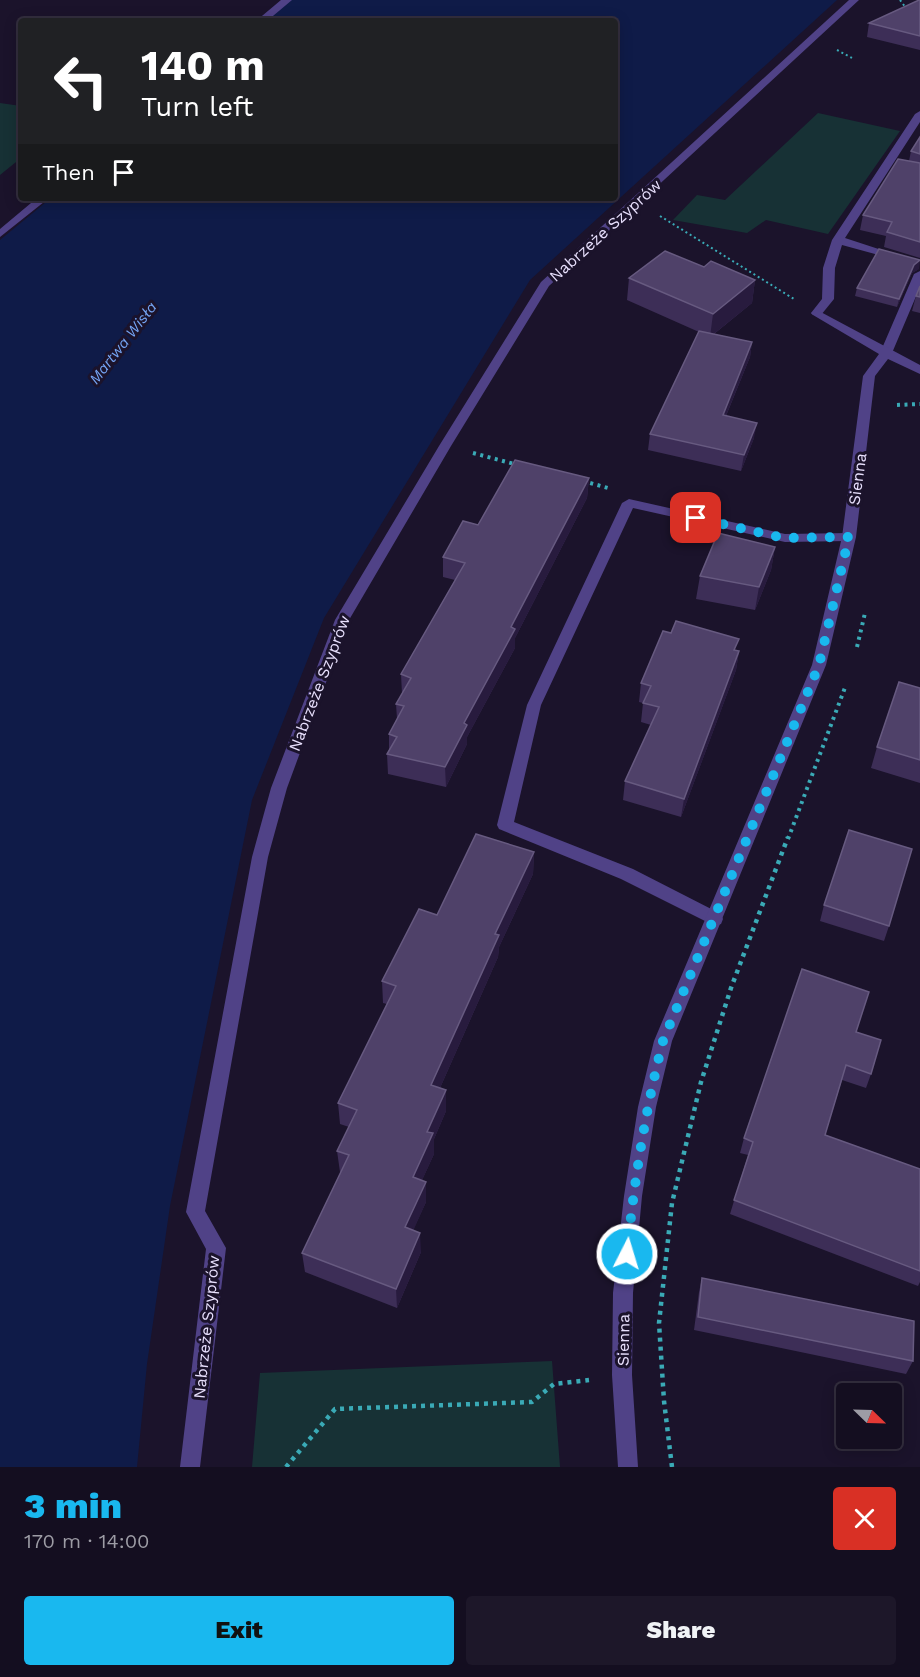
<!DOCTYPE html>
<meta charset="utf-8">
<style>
:root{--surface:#140e20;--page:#1d1729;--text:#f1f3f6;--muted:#9d9ca5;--line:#332e3e;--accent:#19b8ef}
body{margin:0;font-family:"Work Sans",sans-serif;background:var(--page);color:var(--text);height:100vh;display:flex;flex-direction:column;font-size:22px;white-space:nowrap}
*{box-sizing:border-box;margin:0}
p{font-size:20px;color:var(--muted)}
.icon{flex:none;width:33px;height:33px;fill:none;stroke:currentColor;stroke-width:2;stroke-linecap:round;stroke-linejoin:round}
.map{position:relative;height:1467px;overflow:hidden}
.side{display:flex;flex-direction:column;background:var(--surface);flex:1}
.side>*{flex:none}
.hud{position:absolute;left:18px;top:18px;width:600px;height:183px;border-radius:6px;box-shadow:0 3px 15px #0003,0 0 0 2px var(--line);background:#202124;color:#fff;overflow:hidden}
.needle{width:39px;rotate:113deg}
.tools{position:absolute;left:836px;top:1383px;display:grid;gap:12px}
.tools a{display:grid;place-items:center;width:66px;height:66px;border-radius:6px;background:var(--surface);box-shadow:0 3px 15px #0003,0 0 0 2px var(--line);font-size:30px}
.pin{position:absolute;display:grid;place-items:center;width:51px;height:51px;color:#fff;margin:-26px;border-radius:12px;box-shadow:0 3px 9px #0006}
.me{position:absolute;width:66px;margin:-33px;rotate:5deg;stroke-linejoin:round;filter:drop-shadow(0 0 4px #0008)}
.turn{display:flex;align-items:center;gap:21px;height:126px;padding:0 24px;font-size:27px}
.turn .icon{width:78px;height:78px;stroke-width:2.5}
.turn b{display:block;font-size:42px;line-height:51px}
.then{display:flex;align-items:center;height:57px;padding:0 24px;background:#0003;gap:12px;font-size:22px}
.round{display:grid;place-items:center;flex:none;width:63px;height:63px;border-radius:6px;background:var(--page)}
.overview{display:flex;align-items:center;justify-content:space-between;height:102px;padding:0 24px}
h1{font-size:36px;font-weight:800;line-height:45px;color:var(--accent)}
.primary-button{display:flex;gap:12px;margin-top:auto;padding:12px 24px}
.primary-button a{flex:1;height:69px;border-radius:6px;background:var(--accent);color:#111;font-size:24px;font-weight:800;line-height:69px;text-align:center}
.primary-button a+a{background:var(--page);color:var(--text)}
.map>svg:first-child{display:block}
.green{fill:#173135}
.water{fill:#0f1b48}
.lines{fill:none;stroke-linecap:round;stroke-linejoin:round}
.path-far2{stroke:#3aaab6;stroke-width:2;stroke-dasharray:2 3;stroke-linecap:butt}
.path-far1{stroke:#3aaab6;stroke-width:4;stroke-dasharray:3 4.5;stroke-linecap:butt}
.path{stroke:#3aaab6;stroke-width:4.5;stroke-dasharray:4 5;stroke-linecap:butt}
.lane{fill:#504287;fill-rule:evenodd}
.street{fill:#504287;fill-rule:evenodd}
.wall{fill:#3d2e57}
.shaded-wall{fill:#281b3e}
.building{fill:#4f4169;stroke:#675a80;stroke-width:1.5}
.route{stroke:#19b8ef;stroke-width:10;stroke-dasharray:0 18}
.labels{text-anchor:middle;stroke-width:6;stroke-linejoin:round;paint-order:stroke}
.far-water-label{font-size:15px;font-style:italic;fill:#75a5f5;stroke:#1b132b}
.street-label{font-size:16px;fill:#e8e0fd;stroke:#1b132b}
</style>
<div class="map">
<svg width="920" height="1467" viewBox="0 0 920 1467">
<rect width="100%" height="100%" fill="#1b132b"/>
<path class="green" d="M 0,103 L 21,106 L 21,158 L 0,175 Z
M 818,113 L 900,131 L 828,234 L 766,220 L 747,233 L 673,220 L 697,195 L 725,200 Z
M 552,1361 L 560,1467 L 252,1467 L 260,1373 Z"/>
<path class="water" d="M 291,0 L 837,0 L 530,280 L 324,618 L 252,800 L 170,1206 L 147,1364 L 137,1467 L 0,1467 L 0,240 L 51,198 L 615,198 L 615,21 L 266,21 Z"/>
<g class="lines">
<path class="path-far2" d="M 900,0 L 906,8
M 837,50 L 854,59
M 660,216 L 794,299"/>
<path class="path-far1" d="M 897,405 L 920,404
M 473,453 L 518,465
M 583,481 L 608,488
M 857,647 L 865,613
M 788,839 L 846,685"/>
<path class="path" d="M 286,1467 L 335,1409 L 532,1402 L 554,1384 L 589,1380
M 672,1467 L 664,1401 L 659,1323 L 672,1203 L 701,1082 L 731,988 L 788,837"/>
<path class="lane" d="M 920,111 L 920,122 L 845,238 L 903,257 L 897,260 L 842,245 L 835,268 L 834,299 L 821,315 L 813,315 L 811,313 L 822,299 L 823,268 L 832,240 L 915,114 Z
M 920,271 L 920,287 L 892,353 L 890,356 L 882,356 L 880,353 L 914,274 Z
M 629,499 L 785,534 L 849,533 L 856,537 L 849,541 L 785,542 L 633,508 L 541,705 L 514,822 L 633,869 L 721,914 L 723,919 L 721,924 L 715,926 L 621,879 L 499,829 L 497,825 L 527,705 L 622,503 Z"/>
<path class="street" d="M 281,0 L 292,0 L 267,21 L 256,21 Z
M 849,0 L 859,0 L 549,286 L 451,446 L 349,620 L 287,788 L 268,857 L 205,1211 L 226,1248 L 200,1467 L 180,1467 L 206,1249 L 186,1212 L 252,857 L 271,788 L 335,620 L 439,446 L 541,282 Z
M 37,198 L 49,198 L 0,237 L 0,229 Z
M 817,310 L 920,365 L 920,374 L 888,359 L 875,376 L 856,537 L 826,665 L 672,1041 L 656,1107 L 642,1196 L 633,1293 L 632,1375 L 638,1467 L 618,1467 L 612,1375 L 613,1293 L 624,1196 L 638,1107 L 654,1041 L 812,665 L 842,537 L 863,376 L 879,354 L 813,315 L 811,313 Z"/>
</g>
<path class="wall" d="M 920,0 L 920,50 L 867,37 L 869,23 Z
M 920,137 L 920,258 L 884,247 L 886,236 L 860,230 L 863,215 L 909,161 L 911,151 Z
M 704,267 L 755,280 L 752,303 L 714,334 L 752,342 L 750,357 L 726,416 L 754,438 L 741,471 L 648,450 L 650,434 L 699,332 L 627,300 L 629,278 Z
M 919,269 L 912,273 L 897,307 L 855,296 L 857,288 Z
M 920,286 L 920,313 L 912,311 L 916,296 Z
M 589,478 L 587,498 L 515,638 L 515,648 L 467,737 L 467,744 L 446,787 L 388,774 L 387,754 L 389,750 L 389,734 L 397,719 L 396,704 L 402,694 L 401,674 L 455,580 L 443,577 L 443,557 L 478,525 Z
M 775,547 L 771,570 L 755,610 L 696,599 L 700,576 Z
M 737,650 L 739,651 L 736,670 L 681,817 L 623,800 L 625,781 L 651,725 L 641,722 L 643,703 L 639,702 L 641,683 Z
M 920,688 L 920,783 L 871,768 L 877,747 Z
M 534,852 L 533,874 L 499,947 L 498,957 L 440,1088 L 446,1090 L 446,1111 L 434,1139 L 434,1154 L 422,1180 L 426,1202 L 413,1230 L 421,1252 L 397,1308 L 305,1272 L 302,1253 L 341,1172 L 340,1172 L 337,1151 L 349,1127 L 340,1124 L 338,1103 L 387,1004 L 383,1003 L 382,981 L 437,915 Z
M 824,905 L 889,926 L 884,941 L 820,921 Z
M 856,1032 L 871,1074 L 866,1088 L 842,1080 L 825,1135 L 920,1169 L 920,1282 L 918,1286 L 730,1214 L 748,1155 L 740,1153 L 744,1138 Z
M 702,1278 L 913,1361 L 906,1374 L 694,1330 L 699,1292 Z"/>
<path class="shaded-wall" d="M 920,261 L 919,269 L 912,273 L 897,307 L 899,299 L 914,265 Z
M 755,280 L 752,303 L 710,337 L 713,314 Z
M 752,342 L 750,357 L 720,430 L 723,415 Z
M 757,423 L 754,438 L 741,471 L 744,455 Z
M 589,478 L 587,498 L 515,638 L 515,648 L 467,737 L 467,744 L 446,787 L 445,767 L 464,723 L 511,627 Z
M 775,547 L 771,570 L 755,610 L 759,587 Z
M 739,651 L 736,670 L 681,817 L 684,799 Z
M 534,852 L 533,874 L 499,947 L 498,957 L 432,1106 L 431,1085 L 495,934 Z
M 446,1090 L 446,1111 L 434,1139 L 434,1154 L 414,1198 L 413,1177 L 427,1132 Z
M 426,1182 L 426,1202 L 406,1247 L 405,1227 Z
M 420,1233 L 421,1252 L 397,1308 L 396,1289 Z"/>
<path class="building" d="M 919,0 L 920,0 L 920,36 L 869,23 Z
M 920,137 L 920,154 L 911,151 Z
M 898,159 L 920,163 L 920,242 L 887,232 L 892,222 L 863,215 Z
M 879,249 L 920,260 L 914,265 L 899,299 L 857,288 Z
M 665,251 L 704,267 L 711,261 L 755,280 L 713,314 L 629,278 Z
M 920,286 L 920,297 L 916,296 Z
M 699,331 L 752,342 L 723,415 L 757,423 L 744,455 L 650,434 Z
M 515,460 L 589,478 L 511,627 L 515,629 L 464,723 L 467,725 L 445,767 L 387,754 L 397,737 L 389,734 L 404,706 L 396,704 L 411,678 L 401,674 L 465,563 L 443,557 L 463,521 L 478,525 Z
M 718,533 L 775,547 L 759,587 L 700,576 Z
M 676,621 L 739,639 L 734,650 L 739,651 L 684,799 L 625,781 L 659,707 L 643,703 L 651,686 L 641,683 L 663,631 L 671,633 Z
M 899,682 L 920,688 L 920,760 L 877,747 Z
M 849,830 L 912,849 L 889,926 L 824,905 Z
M 476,834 L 534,852 L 495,934 L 499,935 L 431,1085 L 446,1090 L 427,1132 L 433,1133 L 413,1177 L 426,1182 L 405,1227 L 420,1233 L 396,1289 L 302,1253 L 349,1155 L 337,1151 L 357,1110 L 338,1103 L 396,986 L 382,981 L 419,909 L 437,915 Z
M 802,969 L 869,992 L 856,1032 L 881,1040 L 871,1074 L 846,1065 L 825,1135 L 920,1169 L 920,1271 L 734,1200 L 753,1142 L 744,1138 Z
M 702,1278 L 914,1321 L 913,1361 L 698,1317 Z"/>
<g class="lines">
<path class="route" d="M 627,1254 C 634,1182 645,1112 663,1041 L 819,665 L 849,537 L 784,538 L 696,518"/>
</g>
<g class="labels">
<g class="far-water-label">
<text transform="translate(123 343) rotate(-52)" y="5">Martwa Wisła</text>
</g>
<g class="street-label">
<text transform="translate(605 230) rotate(-42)" y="6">Nabrzeże Szyprów</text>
<text transform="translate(857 479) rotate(-82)" y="6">Sienna</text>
<text transform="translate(319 683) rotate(-69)" y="6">Nabrzeże Szyprów</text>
<text transform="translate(206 1327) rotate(-84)" y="6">Nabrzeże Szyprów</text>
<text transform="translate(623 1340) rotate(-89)" y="6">Sienna</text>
</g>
</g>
</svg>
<div class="tools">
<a><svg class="needle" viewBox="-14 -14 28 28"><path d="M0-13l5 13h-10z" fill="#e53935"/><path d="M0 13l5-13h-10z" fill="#9d9ca5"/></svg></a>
</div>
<div class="pin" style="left:696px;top:518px;background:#d93025"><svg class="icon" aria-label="arrive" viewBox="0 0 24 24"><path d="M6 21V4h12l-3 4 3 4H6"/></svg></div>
<svg class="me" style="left:627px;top:1254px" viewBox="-20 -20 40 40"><circle r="17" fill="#19b8ef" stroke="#fff" stroke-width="3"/><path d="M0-11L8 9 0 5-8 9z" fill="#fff"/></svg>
<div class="hud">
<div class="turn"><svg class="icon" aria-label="left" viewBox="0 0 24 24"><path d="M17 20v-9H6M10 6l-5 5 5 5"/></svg><div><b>140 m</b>Turn left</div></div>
<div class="then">Then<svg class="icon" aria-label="arrive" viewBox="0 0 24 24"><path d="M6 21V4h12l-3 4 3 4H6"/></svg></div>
</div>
</div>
<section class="side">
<div class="overview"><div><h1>3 min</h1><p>170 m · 14:00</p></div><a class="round" style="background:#d93025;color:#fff"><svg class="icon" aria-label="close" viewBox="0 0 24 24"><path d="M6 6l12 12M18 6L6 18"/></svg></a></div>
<div class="primary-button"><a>Exit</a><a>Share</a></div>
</section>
